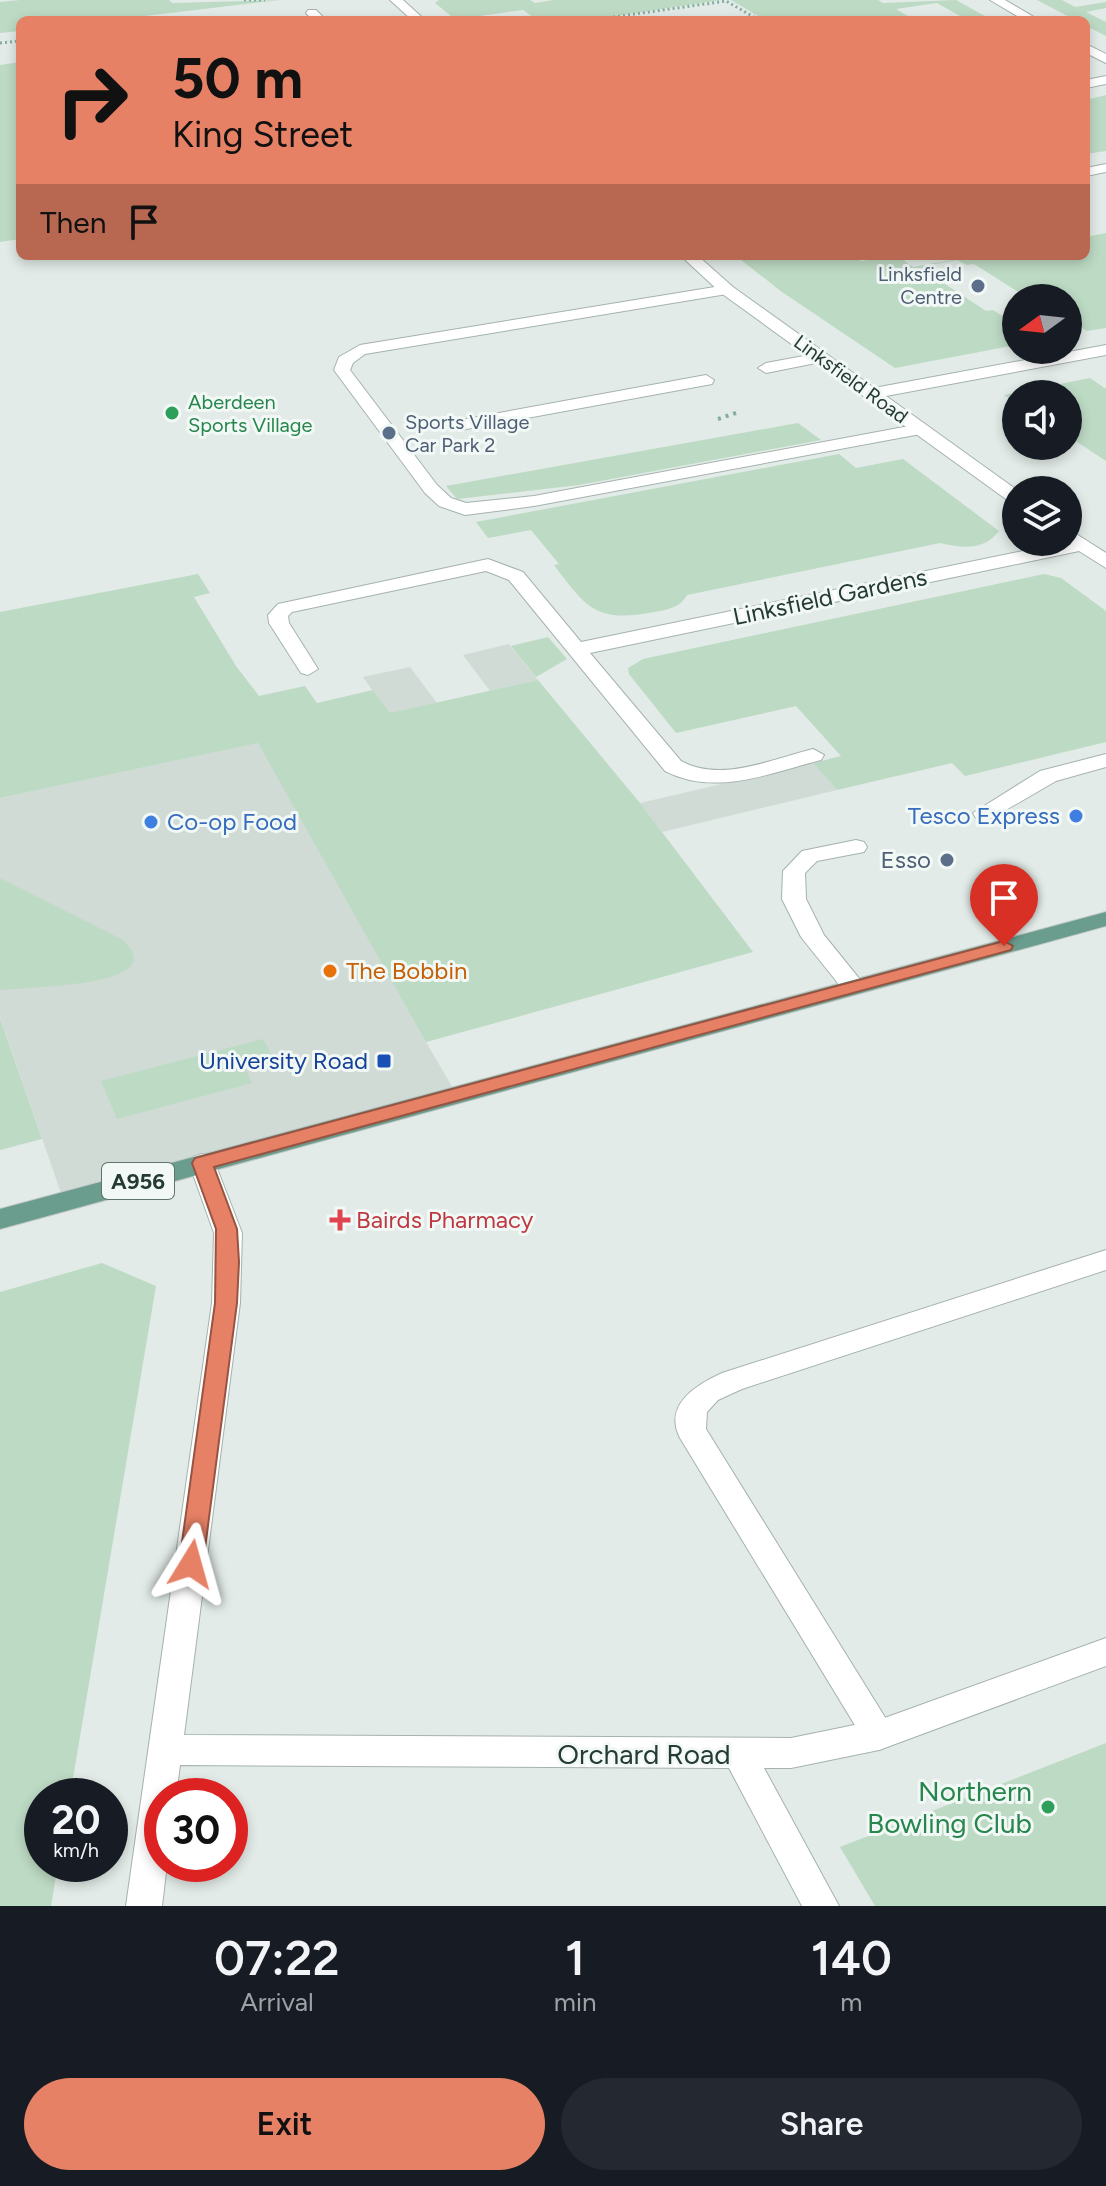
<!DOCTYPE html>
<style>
:root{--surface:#171b24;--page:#242831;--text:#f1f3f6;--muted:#9ea1a6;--accent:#e68165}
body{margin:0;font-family:Figtree,sans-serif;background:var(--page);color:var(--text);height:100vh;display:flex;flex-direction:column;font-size:30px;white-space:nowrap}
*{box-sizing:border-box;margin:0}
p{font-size:26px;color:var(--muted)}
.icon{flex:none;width:44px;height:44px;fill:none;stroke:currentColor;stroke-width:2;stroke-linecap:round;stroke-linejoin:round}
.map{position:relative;height:1906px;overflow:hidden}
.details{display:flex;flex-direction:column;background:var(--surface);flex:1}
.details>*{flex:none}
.hud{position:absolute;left:16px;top:16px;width:1074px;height:244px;border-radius:12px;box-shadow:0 4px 12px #0003;background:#e68165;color:#111;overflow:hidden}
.needle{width:52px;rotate:255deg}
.fabs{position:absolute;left:1002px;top:284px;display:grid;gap:16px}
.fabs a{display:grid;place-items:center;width:80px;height:80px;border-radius:50%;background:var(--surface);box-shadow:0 4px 12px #0003;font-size:40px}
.speed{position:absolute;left:24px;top:1778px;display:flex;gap:16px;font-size:40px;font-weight:700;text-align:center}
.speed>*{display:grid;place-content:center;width:104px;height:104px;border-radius:50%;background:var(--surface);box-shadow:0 4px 12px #0003;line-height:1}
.speed small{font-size:20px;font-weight:400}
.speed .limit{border:12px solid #d22;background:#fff;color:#111}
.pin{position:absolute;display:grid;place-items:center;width:68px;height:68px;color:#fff;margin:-82px -34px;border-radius:50% 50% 50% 0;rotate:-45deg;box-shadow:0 0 8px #0007}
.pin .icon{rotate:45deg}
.me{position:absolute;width:88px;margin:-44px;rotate:8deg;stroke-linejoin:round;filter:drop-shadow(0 0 6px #0008)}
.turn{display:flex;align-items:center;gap:28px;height:168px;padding:0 24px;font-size:36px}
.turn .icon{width:104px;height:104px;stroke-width:2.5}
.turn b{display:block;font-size:56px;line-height:68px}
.then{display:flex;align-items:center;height:76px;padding:0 24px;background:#0003;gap:16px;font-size:30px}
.eta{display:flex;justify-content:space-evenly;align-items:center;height:136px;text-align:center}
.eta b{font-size:48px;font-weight:600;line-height:56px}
.button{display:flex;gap:16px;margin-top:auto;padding:16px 24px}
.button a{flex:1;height:92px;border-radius:48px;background:var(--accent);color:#111;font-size:32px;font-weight:600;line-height:92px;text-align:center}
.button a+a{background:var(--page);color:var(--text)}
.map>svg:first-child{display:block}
.built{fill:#d0dbd6}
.green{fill:#bddac4}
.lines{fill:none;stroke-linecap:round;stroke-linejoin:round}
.service-casing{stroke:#a5b2ae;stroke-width:2}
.minor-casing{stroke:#a5b2ae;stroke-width:2}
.primary-casing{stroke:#c2c8c6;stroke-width:2}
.path-far1{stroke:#85ac9f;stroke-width:3;stroke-dasharray:2 3;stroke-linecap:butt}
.path{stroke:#85ac9f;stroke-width:4;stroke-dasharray:3 5;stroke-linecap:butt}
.service{fill:#fff;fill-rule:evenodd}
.minor{fill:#fff;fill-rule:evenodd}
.primary{fill:#6a9d8e;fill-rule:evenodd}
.route{fill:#e68165;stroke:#965442;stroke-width:2}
.service-dot{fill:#5c6f8a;stroke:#f2f8f5;stroke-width:3}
.leisure-dot{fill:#2e9e5b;stroke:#f2f8f5;stroke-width:3}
.shop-dot{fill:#3f7fe0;stroke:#f2f8f5;stroke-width:3}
.food-dot{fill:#e8710a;stroke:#f2f8f5;stroke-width:3}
.transit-dot{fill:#1a4fb4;stroke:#f2f8f5;stroke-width:3}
.health-dot{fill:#e0444e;stroke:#f2f8f5;stroke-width:3}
.labels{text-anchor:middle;stroke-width:6;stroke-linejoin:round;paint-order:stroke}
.far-service-label{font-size:20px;fill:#4e5e75;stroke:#f2f8f5;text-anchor:end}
.far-street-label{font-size:20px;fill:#243a34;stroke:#f2f8f5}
.far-leisure-label{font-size:20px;fill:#27864d;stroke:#f2f8f5;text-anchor:start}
.shield{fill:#f2f8f5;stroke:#62736e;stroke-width:2}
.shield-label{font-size:22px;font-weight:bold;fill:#243a34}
.street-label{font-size:24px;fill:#243a34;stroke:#f2f8f5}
.shop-label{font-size:24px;fill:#366cbe;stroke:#f2f8f5;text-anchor:end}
.service-label{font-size:24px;fill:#4e5e75;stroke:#f2f8f5;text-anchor:end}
.food-label{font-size:24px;fill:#c56008;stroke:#f2f8f5;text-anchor:start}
.transit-label{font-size:24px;fill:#164399;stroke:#f2f8f5;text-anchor:end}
.health-label{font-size:24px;fill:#be3a42;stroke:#f2f8f5;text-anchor:start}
.near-street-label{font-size:28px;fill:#243a34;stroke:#f2f8f5}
.near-leisure-label{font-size:28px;fill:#27864d;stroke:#f2f8f5;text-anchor:end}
</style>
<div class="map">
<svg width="1106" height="1906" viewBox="0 0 1106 1906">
<rect width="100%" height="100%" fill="#e2ebe7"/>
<path class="built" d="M 509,644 L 538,680 L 490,691 L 463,655 Z
M 410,667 L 437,703 L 389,714 L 363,677 Z
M 271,740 L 482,1026 L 426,1042 L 454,1090 L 62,1196 L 0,1017 L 0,798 Z
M 813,763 L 837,790 L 662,832 L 640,803 Z"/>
<path class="green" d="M 20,0 L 169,0 L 172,3 L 280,0 L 111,20 L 20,20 L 20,31 L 0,33 L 0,2 Z
M 439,0 L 530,0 L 535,3 L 554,0 L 721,0 L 608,17 L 612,20 L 537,20 L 523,10 L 480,16 L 484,20 L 456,20 L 435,3 Z
M 731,0 L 878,0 L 883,3 L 956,0 L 992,20 L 967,20 L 937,3 L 896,9 L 914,20 L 765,20 Z
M 1037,0 L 1062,0 L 1075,7 L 1106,2 L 1106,8 L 1086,12 L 1106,22 L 1106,36 L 1086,26 L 1086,20 L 1075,20 Z
M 20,62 L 20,239 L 0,242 L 0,65 Z
M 1106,95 L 1106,151 L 1086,154 L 1086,100 Z
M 1106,233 L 1106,328 L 1087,331 L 1068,319 L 1068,298 L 1028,298 L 974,264 L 967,265 L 957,260 L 930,265 L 938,272 L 930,274 L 986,311 L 993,310 L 1016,324 L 1016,345 L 895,368 L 782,292 L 736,256 L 854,256 L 861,261 L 898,256 L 913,267 L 975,256 L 1086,256 L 1086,237 Z
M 1090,378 L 1106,389 L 1106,461 L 1068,436 L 1068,394 L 1016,394 L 1016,403 L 1004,395 Z
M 798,423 L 821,440 L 579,485 L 457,499 L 446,486 Z
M 839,454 L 856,468 L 903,459 L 999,531 C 984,551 962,548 940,543 L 687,595 C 681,607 667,610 654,612 C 597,623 587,609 554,565 L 559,564 L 531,530 L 488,538 L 476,522 Z
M 198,574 L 210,593 L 194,597 L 236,666 L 259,696 L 305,686 L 317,703 L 373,690 L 390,713 L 538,680 L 640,803 L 753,952 L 426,1042 L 258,743 L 0,798 L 0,612 Z
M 1044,574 L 1061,578 L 1106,611 L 1106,742 L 965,776 L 952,763 L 837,790 L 813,763 L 841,756 L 796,706 L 676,733 L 629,674 L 628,668 L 643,659 Z
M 548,637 L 567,659 L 536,677 L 511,646 Z
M 0,878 L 123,940 C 128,946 136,953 133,962 C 123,987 26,987 0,990 Z
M 0,1018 L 42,1139 L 0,1150 Z
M 263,1039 L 273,1058 L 244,1066 L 252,1083 L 117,1119 L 101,1081 Z
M 102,1263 L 156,1286 L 70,1796 L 42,1796 L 42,1864 L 58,1864 L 51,1906 L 0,1906 L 0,1292 Z
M 1106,1743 L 1106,1906 L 875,1906 L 840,1847 Z"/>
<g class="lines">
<defs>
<path id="service" d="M 308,10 L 316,10 L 326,20 L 313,20 L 306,13 Z
M 1106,164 L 1106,172 L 1086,176 L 1086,168 Z
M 727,285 L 735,290 L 733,293 L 365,354 L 353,363 L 350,370 L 437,485 L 451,498 L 466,503 L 534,496 L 920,424 L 929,429 L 926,433 L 534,506 L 465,515 L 439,506 L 425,493 L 334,370 L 339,357 L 360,345 Z
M 820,353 L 826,355 L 828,358 L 826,361 L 766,373 L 758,368 L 766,363 Z
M 706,375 L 714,380 L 712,384 L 461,430 L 452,425 L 461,420 Z
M 1106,754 L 1106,767 L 1056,781 L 992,818 L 976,818 L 973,813 L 1040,771 Z
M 856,840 L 864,842 L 867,847 L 864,852 L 817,861 L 805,873 L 806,899 L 824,935 L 866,987 L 863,992 L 845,992 L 801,937 L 782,899 L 783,871 L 802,851 Z
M 1106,1250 L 1106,1270 L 742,1389 L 718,1400 L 707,1412 L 706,1429 L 896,1735 L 891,1745 L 879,1750 L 867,1745 L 680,1438 C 663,1405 696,1385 722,1373 Z"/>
<path id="minor" d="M 390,0 L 403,0 L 425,20 L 412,20 Z
M 990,0 L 1005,0 L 1039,20 L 1024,20 Z
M 1086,44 L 1106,54 L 1106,63 L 1086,53 Z
M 1106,76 L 1106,84 L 1086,88 L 1086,80 Z
M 681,256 L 698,256 L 733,287 L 874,388 L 1106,345 L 1106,355 L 886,396 L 1017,490 L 1016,503 L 1010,502 L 721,293 Z
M 1070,530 L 1106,553 L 1106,568 L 1079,551 L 590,653 L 681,761 C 721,783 772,759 813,749 L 824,755 L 821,760 C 770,773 715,797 665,771 L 509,580 L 486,571 L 292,612 L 288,616 L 289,623 L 318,669 L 308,675 L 301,673 L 269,623 L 268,615 L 278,604 L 488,559 L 523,572 L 581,642 L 1067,542 Z
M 202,1154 L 211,1157 L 215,1163 L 242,1233 L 240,1303 L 184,1735 L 791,1738 L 879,1720 L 1106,1638 L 1106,1666 L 879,1750 L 791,1768 L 764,1768 L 839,1906 L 802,1906 L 729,1768 L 180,1765 L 176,1796 L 162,1796 L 162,1864 L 167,1864 L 162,1906 L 126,1906 L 212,1303 L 214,1233 L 189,1163 L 193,1157 Z"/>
<path id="primary" d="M 1106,912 L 1106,926 L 0,1229 L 0,1209 Z"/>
</defs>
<use href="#service" class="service-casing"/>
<use href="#minor" class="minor-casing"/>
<use href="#primary" class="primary-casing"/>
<path class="path-far1" d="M 244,0 L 265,0
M 619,20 L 614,17 L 726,1 L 759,20
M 0,43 L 20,41
M 632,257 L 649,257"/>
<path class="path" d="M 718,419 L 736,413"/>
<use href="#service" class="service"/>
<use href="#minor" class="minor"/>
<use href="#primary" class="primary"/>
</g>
<path class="route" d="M 1004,941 L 1013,946 L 1011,950 L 214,1167 L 237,1229 L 239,1262 L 237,1303 L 203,1564 L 199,1571 L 191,1574 L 182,1571 L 179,1564 L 215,1303 L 216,1229 L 192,1163 L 195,1158 Z"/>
<g class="service-dot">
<circle cx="978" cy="286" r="8"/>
<circle cx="389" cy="433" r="8"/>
<circle cx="947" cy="860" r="8"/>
</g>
<g class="leisure-dot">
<circle cx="172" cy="413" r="8"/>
<circle cx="1048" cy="1807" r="8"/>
</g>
<g class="shop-dot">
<circle cx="1076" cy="816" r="8"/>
<circle cx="151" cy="822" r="8"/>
</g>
<circle class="food-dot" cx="330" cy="971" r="8"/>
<rect class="transit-dot" x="376" y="1053" width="16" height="16" rx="4"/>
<path class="health-dot" d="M336 1208h8v8h8v8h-8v8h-8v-8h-8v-8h8z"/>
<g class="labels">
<g class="far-service-label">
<text x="962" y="281">Linksfield<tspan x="962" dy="23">Centre</tspan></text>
<text x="405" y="429" text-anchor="start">Sports Village<tspan x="405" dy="23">Car Park 2</tspan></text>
</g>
<g class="far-street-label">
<text transform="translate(851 379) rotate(36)" y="7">Linksfield Road</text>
</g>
<g class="far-leisure-label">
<text x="188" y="409">Aberdeen<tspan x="188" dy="23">Sports Village</tspan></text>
</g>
<rect class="shield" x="102" y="1163" width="72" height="36" rx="6"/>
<g class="shield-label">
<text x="138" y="1189">A956</text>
</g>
<g class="street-label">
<text transform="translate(830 597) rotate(-12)" y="8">Linksfield Gardens</text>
</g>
<g class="shop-label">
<text x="1060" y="824">Tesco Express</text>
<text x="167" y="830" text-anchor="start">Co-op Food</text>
</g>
<g class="service-label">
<text x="931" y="868">Esso</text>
</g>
<g class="food-label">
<text x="346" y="979">The Bobbin</text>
</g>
<g class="transit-label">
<text x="368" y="1069">University Road</text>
</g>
<g class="health-label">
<text x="356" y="1228">Bairds Pharmacy</text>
</g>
<g class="near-street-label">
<text x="644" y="1764">Orchard Road</text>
</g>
<g class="near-leisure-label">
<text x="1032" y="1801">Northern<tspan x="1032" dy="32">Bowling Club</tspan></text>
</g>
</g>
</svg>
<div class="fabs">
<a><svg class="needle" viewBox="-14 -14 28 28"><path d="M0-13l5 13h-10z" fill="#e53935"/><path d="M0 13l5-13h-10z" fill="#9ea1a6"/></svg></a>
<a><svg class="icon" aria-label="sound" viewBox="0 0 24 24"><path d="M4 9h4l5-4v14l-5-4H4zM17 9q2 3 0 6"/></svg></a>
<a><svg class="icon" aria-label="layers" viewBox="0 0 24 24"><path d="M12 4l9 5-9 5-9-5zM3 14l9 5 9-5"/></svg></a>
</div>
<div class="speed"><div>20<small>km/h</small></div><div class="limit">30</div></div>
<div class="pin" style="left:1004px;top:946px;background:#d93025"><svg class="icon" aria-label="arrive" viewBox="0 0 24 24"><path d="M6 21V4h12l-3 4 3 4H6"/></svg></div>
<svg class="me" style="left:191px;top:1564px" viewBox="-20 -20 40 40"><path d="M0-17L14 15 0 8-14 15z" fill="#e68165" stroke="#fff" stroke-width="4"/></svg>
<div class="hud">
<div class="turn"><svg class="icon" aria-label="right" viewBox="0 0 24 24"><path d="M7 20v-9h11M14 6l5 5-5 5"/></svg><div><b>50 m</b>King Street</div></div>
<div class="then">Then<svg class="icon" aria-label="arrive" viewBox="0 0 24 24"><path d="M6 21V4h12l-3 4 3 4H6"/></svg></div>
</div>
</div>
<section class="details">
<div class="eta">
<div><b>07:22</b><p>Arrival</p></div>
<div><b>1</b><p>min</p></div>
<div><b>140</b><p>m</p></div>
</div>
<div class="button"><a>Exit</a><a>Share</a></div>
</section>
